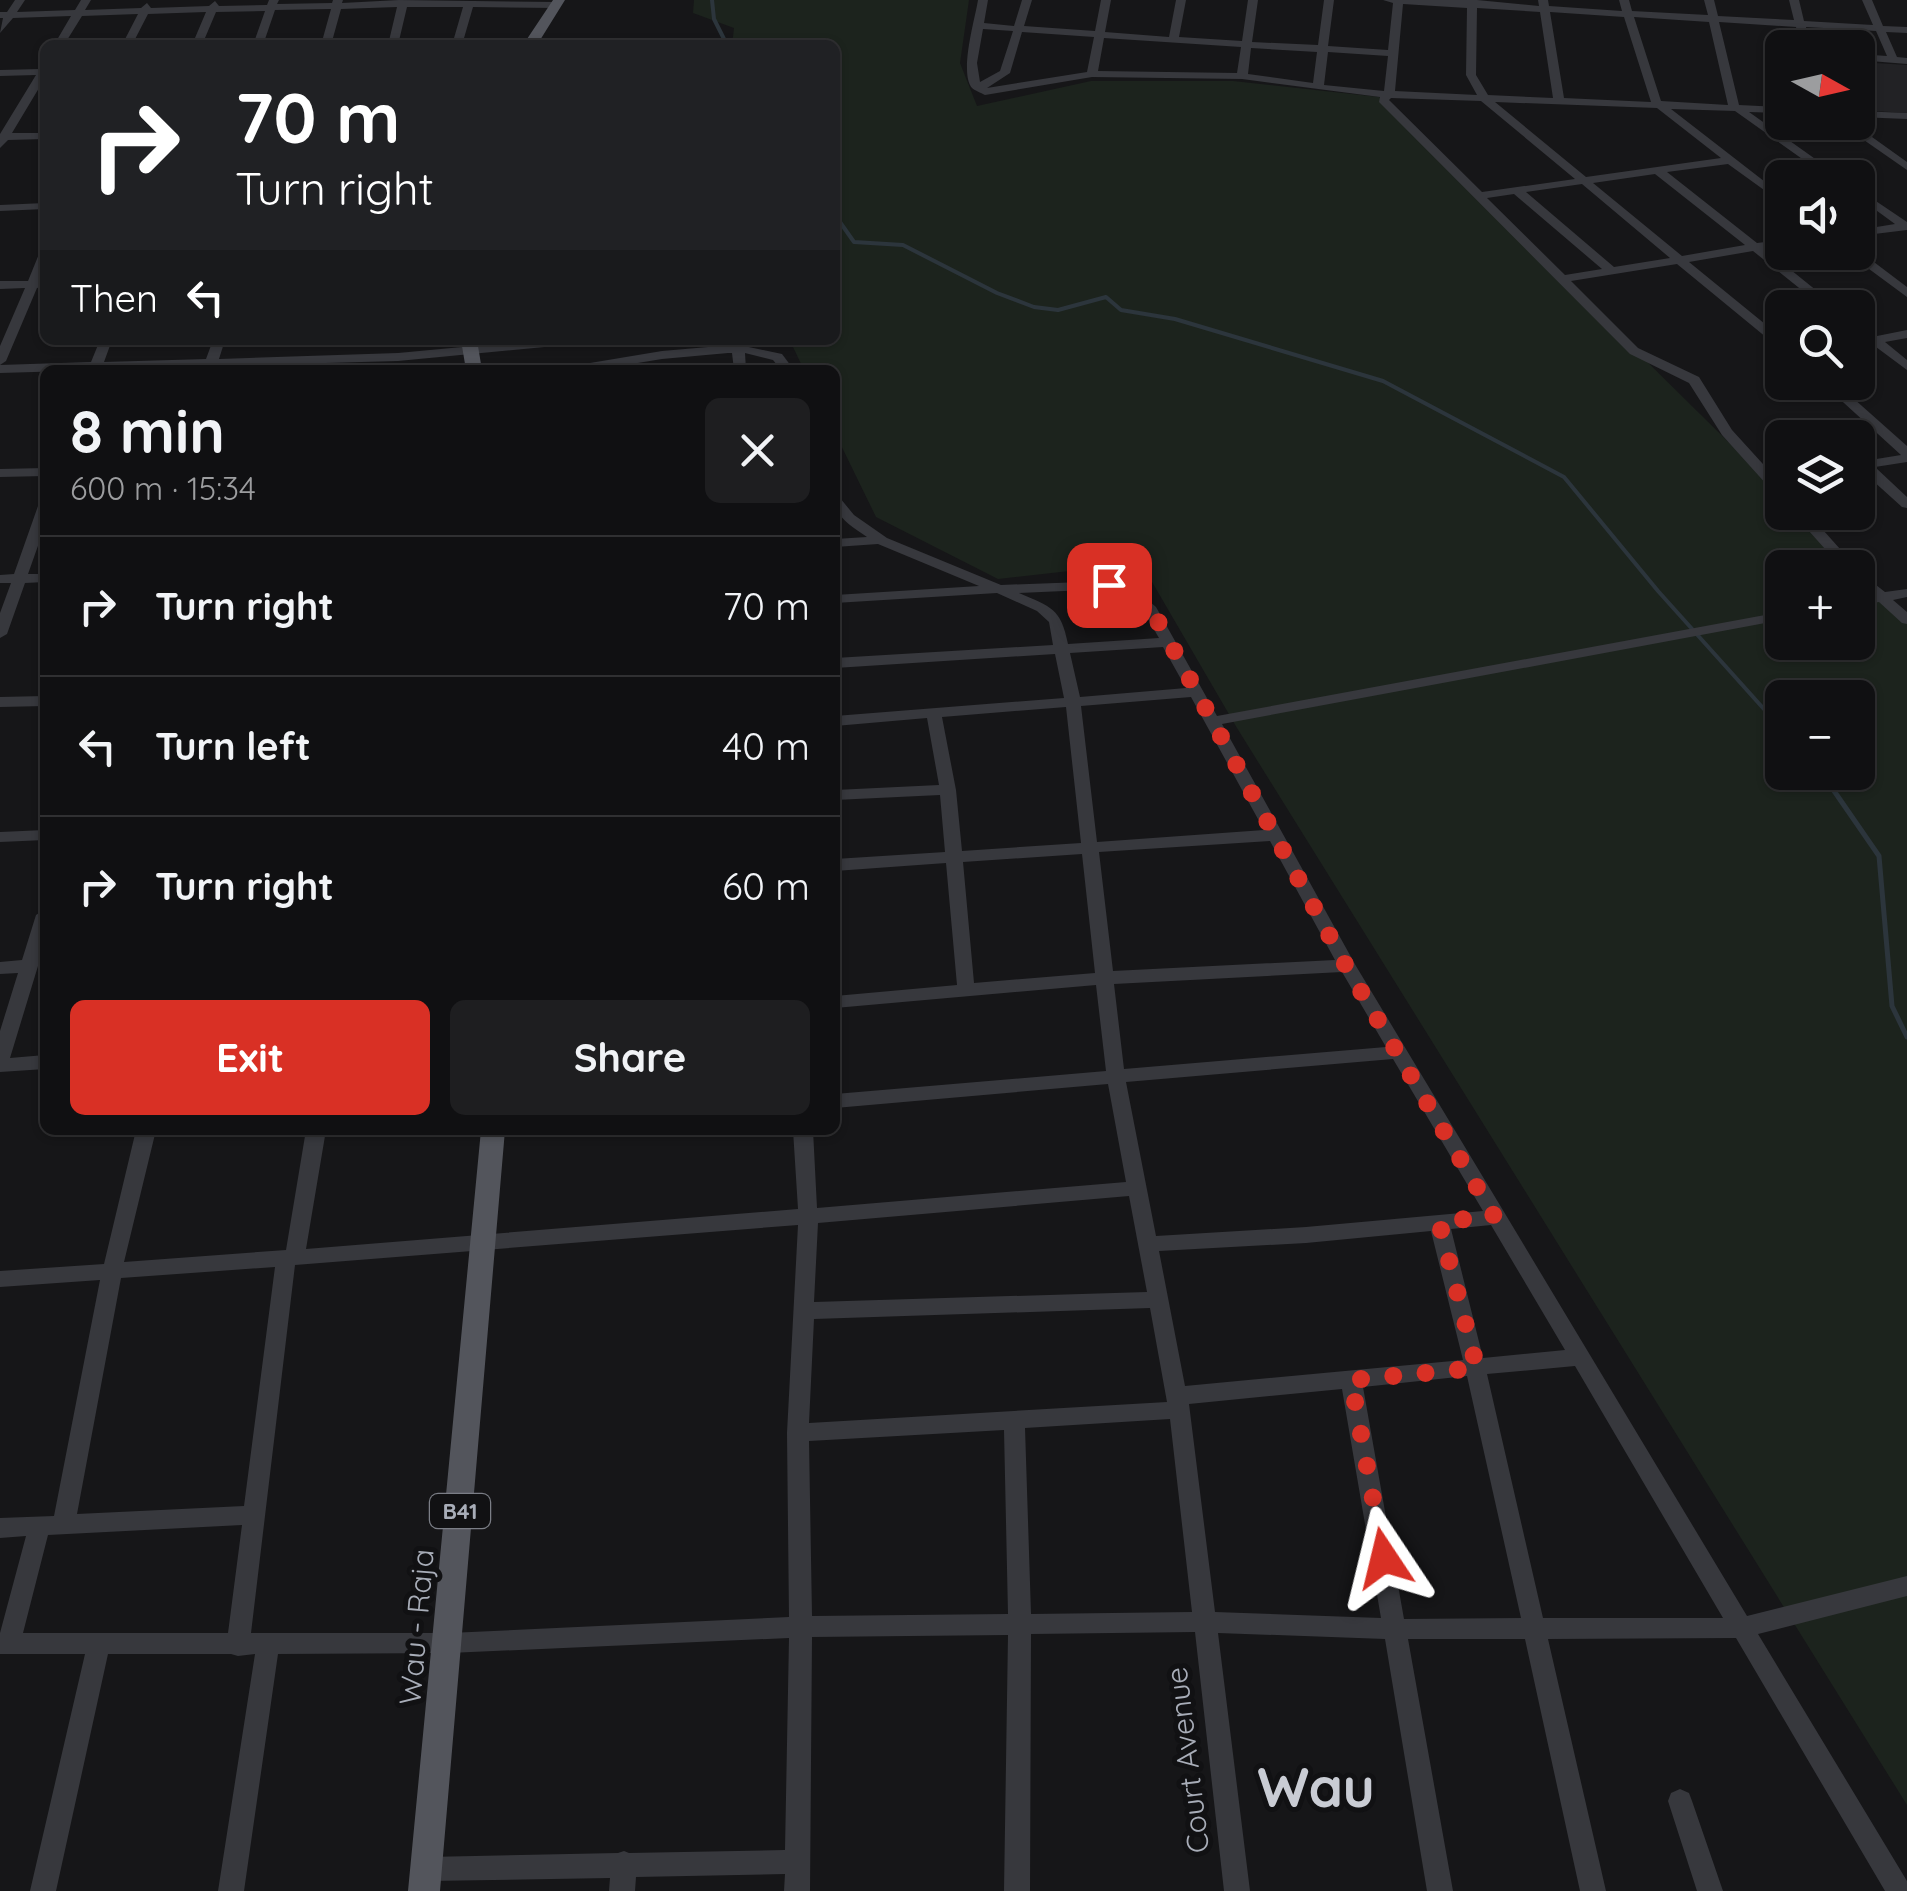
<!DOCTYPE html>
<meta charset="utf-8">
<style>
:root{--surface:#101012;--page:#1e1e20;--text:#f1f3f6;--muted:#9c9d9f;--line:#303032;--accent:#d93025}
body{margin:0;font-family:Quicksand,sans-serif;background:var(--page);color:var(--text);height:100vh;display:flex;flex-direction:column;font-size:38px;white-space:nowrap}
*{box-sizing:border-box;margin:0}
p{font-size:32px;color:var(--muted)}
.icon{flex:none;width:55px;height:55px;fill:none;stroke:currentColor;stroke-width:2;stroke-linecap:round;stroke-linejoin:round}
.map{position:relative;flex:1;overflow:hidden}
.drawer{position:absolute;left:40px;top:365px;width:800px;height:770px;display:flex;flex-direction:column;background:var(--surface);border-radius:15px;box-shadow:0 2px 8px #0004,0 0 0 2px var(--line)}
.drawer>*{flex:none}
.guide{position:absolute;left:40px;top:40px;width:800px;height:305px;border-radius:15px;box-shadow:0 2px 8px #0004,0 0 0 2px var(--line);background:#202124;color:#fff;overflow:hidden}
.needle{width:65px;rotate:98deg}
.fabs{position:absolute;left:1765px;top:30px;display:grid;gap:20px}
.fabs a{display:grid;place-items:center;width:110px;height:110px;border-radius:15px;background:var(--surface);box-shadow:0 2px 8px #0004,0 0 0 2px var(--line);font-size:50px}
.pin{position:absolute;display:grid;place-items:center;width:85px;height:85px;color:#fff;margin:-42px;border-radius:20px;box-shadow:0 5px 15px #0006}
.me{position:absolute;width:110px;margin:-55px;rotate:350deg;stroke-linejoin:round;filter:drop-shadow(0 0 8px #0008)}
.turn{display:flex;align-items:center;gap:35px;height:210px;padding:0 30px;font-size:45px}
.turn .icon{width:130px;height:130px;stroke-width:2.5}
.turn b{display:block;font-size:70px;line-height:85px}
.then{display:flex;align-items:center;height:95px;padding:0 30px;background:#0003;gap:20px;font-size:38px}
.round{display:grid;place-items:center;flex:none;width:105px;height:105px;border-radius:15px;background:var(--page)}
.summary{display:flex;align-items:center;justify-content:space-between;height:170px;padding:0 30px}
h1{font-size:60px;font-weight:700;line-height:75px}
.cta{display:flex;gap:20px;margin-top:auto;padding:20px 30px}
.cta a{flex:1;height:115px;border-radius:15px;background:var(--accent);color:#fff;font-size:40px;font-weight:700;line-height:115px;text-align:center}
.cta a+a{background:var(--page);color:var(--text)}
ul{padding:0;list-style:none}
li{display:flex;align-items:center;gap:30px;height:140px;padding:0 30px;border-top:2px solid var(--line)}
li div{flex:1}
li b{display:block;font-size:38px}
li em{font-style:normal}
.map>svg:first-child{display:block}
.built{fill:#222225}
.green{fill:#1c231d;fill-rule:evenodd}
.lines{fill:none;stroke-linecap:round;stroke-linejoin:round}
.stream-far1{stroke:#2c353c;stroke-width:4}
.stream{stroke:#2c353c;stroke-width:5}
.minor{fill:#37383d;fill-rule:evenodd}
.major{fill:#53555c;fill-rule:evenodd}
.route{stroke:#d93025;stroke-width:18;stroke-dasharray:0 32.4}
.labels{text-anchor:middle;stroke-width:10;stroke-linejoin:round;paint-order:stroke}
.shield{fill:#111113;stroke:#7b7e86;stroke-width:2.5}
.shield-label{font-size:22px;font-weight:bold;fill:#a8adb8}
.near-street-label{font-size:30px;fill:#a8adb8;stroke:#111113}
.near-town-label{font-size:55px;font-weight:bold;fill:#c9ccd4;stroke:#111113}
</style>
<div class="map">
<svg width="1907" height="1891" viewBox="0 0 1907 1891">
<rect width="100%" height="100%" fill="#161618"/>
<path class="built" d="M 1858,62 L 1907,65 L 1907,113 L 1858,110 Z"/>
<path class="green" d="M 694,0 L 969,0 L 960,63 L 977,106 L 1091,81 L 1233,81 L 1379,97 L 1782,495 L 1782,512 L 1800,513 L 1855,567 L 1782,568 L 1782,642 L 1858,642 L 1858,570 L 1907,620 L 1907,1805 L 1237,728 L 1141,563 L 998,579 L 876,517 L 835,433 L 835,370 L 804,370 L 793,347 L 751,342 L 835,340 L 835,45 L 732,45 L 734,28 L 693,13 ZM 1782,698 L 1858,698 L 1858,772 L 1782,772 Z"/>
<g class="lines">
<path class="stream-far1" d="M 712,0 L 714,19 L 727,45
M 835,215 L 854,242 L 903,245 L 997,293 L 1034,307 L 1058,310 L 1106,297 L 1121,310 L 1175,319 L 1383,381 L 1564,477 L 1658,591 L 1780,727"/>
<path class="stream" d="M 1777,725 L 1782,730
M 1821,772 L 1879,856 L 1892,1006 L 1907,1037"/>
<path class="minor" d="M 15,0 L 25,0 L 17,12 L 75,10 L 81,0 L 91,0 L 85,10 L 141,8 L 147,3 L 151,8 L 209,6 L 215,1 L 219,6 L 267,5 L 269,0 L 279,0 L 277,4 L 332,3 L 333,0 L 343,0 L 342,3 L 399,0 L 556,2 L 561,5 L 556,8 L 473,7 L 462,45 L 452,45 L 463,7 L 407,7 L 398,45 L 388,45 L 397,7 L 341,9 L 331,45 L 321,45 L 331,9 L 275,10 L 263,45 L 253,45 L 265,11 L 216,12 L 202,45 L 192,45 L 206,12 L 148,14 L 132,45 L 122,45 L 138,14 L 82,16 L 64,45 L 54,45 L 71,16 L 13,18 L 0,33 L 3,18 L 0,18 L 0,12 L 7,12 Z
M 978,0 L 988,0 L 984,23 L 1014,26 L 1022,0 L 1032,0 L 1024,26 L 1095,31 L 1101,0 L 1111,0 L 1105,32 L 1169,37 L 1176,0 L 1186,0 L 1179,37 L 1242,41 L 1248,0 L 1258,0 L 1252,42 L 1318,45 L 1324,0 L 1334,0 L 1328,46 L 1388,50 L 1393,3 L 1383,0 L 1477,0 L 1539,6 L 1538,0 L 1548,0 L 1549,6 L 1622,11 L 1619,0 L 1629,0 L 1632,11 L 1708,15 L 1704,0 L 1714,0 L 1718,16 L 1794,20 L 1789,0 L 1799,0 L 1804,21 L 1873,25 L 1862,0 L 1872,0 L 1883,26 L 1907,27 L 1907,33 L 1886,32 L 1897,57 L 1907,58 L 1907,64 L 1858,60 L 1858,54 L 1887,56 L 1876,31 L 1806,27 L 1811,48 L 1801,48 L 1796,27 L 1719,22 L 1739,105 L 1782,107 L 1782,113 L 1749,112 L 1842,178 L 1829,178 L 1735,111 L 1671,109 L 1782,195 L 1782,203 L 1728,164 L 1667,172 L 1757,243 L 1782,240 L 1782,246 L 1765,249 L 1838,308 L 1824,308 L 1753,251 L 1689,262 L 1782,338 L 1782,348 L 1778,347 L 1677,264 L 1571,281 L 1638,348 L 1699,377 L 1732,430 L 1782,485 L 1782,497 L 1777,496 L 1722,435 L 1689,383 L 1630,354 L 1379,102 L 1380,97 L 1242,79 L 1092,77 L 985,95 C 981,93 974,90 972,88 C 959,73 975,19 978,0 ZM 1403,4 L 1467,8 L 1466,75 L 1477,95 L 1395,91 ZM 1477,8 L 1540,12 L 1553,98 L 1488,95 L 1476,75 ZM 1550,12 L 1624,17 L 1651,102 L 1564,98 ZM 1634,17 L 1709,22 L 1728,105 L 1661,101 ZM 983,29 L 1013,31 L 1000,71 L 980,82 L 977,63 ZM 1022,32 L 1094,37 L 1087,72 L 987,88 L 1010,73 ZM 1104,38 L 1241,47 L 1237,73 L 1098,71 ZM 1251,48 L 1317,52 L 1313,83 L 1248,74 ZM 1328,52 L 1388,56 L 1384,91 L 1324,85 ZM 1391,98 L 1481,101 L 1575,179 L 1482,192 L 1389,100 ZM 1495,102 L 1657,108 L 1721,158 L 1586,177 ZM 1655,174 L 1745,245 L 1682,256 L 1593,183 ZM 1582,184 L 1670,258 L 1614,267 L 1526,192 ZM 1514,194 L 1602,269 L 1565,275 L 1487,198 Z
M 45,66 L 45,78 L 12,133 L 45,133 L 45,139 L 8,140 L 0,148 L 0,134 L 36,75 L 0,76 L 0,70 L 40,69 Z
M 1858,111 L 1907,113 L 1907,119 L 1858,117 Z
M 1838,122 L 1851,122 L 1907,162 L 1907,170 Z
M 1858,189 L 1907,222 L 1907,230 L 1858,236 L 1858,230 L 1895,224 L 1858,197 Z
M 45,203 L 45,209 L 0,211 L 0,205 Z
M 45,250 L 45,268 L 40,280 L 44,281 L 45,286 L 37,288 L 6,361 L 0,365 L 0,346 L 25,288 L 0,289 L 0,281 L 28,281 L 39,254 Z
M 1858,250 L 1907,287 L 1907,297 L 1846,252 Z
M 1858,323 L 1877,336 L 1907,330 L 1907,338 L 1885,342 L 1907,360 L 1907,370 L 1872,344 L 1858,347 L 1858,339 L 1864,338 L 1858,333 Z
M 100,340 L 112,340 L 104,362 L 206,359 L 213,340 L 225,340 L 219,359 L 398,353 L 536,340 L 582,340 L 576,344 L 398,361 L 217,366 L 215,370 L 203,370 L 204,367 L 0,373 L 0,365 L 91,362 Z
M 731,340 L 743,340 L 744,346 L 782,354 L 794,370 L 781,370 L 773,360 L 745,353 L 746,370 L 734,370 L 732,353 L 728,353 L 662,359 L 595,370 L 578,368 L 584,364 L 662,351 L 731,345 Z
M 1821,382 L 1835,382 L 1907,446 L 1907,462 L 1875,467 L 1907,497 L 1907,508 L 1902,507 L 1861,470 L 1858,470 L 1858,462 L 1901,455 Z
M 45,468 L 45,476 L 0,477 L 0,469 Z
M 835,497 L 840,498 L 854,515 L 887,538 L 1001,585 L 1109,581 L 1130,585 L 1156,607 L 1217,716 L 1782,612 L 1782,620 L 1222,724 L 1356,966 L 1747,1616 L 1907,1576 L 1907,1596 L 1758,1634 L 1907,1881 L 1907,1891 L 1885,1891 L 1736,1638 L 1548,1639 L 1606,1891 L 1580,1891 L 1525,1639 L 1408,1639 L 1453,1891 L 1427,1891 L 1385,1639 L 1218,1633 L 1250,1891 L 1224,1891 L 1195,1632 L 1031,1634 L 1030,1891 L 1004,1891 L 1008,1635 L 812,1637 L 810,1891 L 784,1891 L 785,1874 L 636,1877 L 635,1891 L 609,1891 L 610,1878 L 427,1881 L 418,1878 L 414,1869 L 418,1860 L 427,1857 L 618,1853 L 624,1851 L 629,1853 L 785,1850 L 789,1638 L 449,1653 L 278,1654 L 244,1891 L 218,1891 L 255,1654 L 238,1656 L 231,1654 L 108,1654 L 56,1891 L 30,1891 L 85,1654 L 0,1654 L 0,1633 L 26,1536 L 0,1538 L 0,1518 L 54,1516 L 100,1280 L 0,1287 L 0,1271 L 104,1264 L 136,1130 L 156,1130 L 124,1262 L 286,1250 L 306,1130 L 326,1130 L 306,1249 L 798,1209 L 793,1130 L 813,1130 L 817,1208 L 1126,1182 L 1108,1084 L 835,1108 L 835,1094 L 1106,1071 L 1096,985 L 835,1008 L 835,996 L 957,985 L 946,863 L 835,871 L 835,859 L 945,852 L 940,795 L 835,800 L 835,790 L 939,785 L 927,718 L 835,726 L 835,716 L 1064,698 L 1055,654 L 835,668 L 835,658 L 1053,645 L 1049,622 L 1037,611 L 997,593 L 835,603 L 835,595 L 979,586 L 878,544 L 835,547 L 835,539 L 867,537 C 850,525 835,518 835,497 ZM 1109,589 C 1135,594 1147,616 1159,638 L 1068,644 C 1061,608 1051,607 1019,593 ZM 1163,647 L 1186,688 L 1080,697 L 1070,653 ZM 1191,697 L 1264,830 L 1097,842 L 1081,706 ZM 1066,707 L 1081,843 L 962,851 L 956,790 L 942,717 ZM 1270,841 L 1335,960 L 1113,971 L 1099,852 ZM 1082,854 L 1095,973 L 974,983 L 963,862 ZM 1342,972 L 1386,1047 L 1124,1069 L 1114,984 ZM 1393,1059 L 1483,1211 L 1306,1227 L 1156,1236 L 1126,1082 ZM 1129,1196 L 1147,1292 L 814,1302 L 818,1223 ZM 798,1225 L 787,1433 L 789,1617 L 449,1633 L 251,1633 L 295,1265 ZM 1491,1225 L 1565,1350 L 1483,1358 L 1451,1229 ZM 1431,1231 L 1463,1360 L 1185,1386 L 1159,1251 L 1306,1243 ZM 275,1267 L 244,1506 L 77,1514 L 121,1278 ZM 1150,1308 L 1167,1402 L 809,1423 L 814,1319 ZM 1575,1366 L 1723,1618 L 1543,1618 L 1487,1374 ZM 1467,1376 L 1521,1618 L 1404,1619 L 1363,1387 ZM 1342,1389 L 1381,1618 L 1215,1612 L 1189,1404 ZM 1170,1419 L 1192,1612 L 1031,1614 L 1025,1428 ZM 1004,1430 L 1008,1614 L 812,1616 L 809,1441 ZM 242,1525 L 228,1633 L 23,1633 L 48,1535 Z
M 45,502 L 45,526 L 28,574 L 45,574 L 45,582 L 25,583 L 7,634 L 0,638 L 0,613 L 11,583 L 0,583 L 0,575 L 14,574 L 38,506 Z
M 1792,512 L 1807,512 L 1857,568 L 1842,568 Z
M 1858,571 L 1885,592 L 1907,589 L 1907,597 L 1893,600 L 1907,612 L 1907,624 L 1902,623 L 1879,602 L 1858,605 L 1858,597 L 1871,595 L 1858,582 Z
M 45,696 L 45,706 L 0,707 L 0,697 Z
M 45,830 L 45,840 L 0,842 L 0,832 Z
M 45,909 L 45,943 L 10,1058 L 45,1055 L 45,1069 L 0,1072 L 0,1031 L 18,973 L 0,974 L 0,962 L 22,960 L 36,915 Z
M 1680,1789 L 1689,1793 L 1692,1801 L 1723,1891 L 1697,1891 L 1668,1801 L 1671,1793 Z"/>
<path class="major" d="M 553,0 L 565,0 L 537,45 L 523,45 Z
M 461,340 L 477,340 L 482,370 L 466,370 Z
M 481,1130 L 505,1130 L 440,1891 L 408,1891 Z"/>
</g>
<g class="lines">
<path class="route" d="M 1109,585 C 1137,589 1148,605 1162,628 L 1346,966 L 1494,1216 L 1439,1222 L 1477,1368 L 1351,1380 L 1384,1558"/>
</g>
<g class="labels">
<rect class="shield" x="430" y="1494" width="60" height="34" rx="8"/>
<g class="shield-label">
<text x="460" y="1519">B41</text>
</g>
<g class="near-street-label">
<text transform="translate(417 1627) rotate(-85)" y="10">Wau - Raja</text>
<text transform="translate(1188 1760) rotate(-97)" y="10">Court Avenue</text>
</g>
<g class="near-town-label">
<text x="1316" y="1807">Wau</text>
</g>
</g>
</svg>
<div class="fabs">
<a><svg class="needle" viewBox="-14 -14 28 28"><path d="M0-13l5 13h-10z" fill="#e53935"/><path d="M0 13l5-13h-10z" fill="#9c9d9f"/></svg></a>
<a><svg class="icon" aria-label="sound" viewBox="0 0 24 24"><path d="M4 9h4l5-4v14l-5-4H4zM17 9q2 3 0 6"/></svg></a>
<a><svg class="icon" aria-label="search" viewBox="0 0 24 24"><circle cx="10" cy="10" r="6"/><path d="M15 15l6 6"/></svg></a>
<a><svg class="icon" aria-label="layers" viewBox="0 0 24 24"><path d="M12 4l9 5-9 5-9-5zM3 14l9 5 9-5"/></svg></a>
<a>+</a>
<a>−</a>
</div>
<div class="pin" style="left:1109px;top:585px;background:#d93025"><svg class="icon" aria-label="arrive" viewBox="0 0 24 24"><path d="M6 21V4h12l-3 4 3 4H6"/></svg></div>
<svg class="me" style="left:1384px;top:1558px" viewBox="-20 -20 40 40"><path d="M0-17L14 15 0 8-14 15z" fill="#d93025" stroke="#fff" stroke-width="4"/></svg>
<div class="guide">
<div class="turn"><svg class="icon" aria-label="right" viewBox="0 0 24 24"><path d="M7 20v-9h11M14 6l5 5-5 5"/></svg><div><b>70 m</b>Turn right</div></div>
<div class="then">Then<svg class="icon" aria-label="left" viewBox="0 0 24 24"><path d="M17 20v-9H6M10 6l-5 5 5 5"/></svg></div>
</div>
<section class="drawer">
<div class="summary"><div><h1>8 min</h1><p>600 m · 15:34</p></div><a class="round"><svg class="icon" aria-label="close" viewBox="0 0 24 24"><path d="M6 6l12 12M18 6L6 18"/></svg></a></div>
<ul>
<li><svg class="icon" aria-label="right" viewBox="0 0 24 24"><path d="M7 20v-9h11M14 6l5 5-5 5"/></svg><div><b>Turn right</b></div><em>70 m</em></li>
<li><svg class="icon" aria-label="left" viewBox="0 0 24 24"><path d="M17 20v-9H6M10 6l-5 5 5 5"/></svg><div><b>Turn left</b></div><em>40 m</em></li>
<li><svg class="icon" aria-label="right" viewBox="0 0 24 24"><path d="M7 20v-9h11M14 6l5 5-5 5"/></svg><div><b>Turn right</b></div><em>60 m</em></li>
</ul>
<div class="cta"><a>Exit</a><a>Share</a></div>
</section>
</div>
